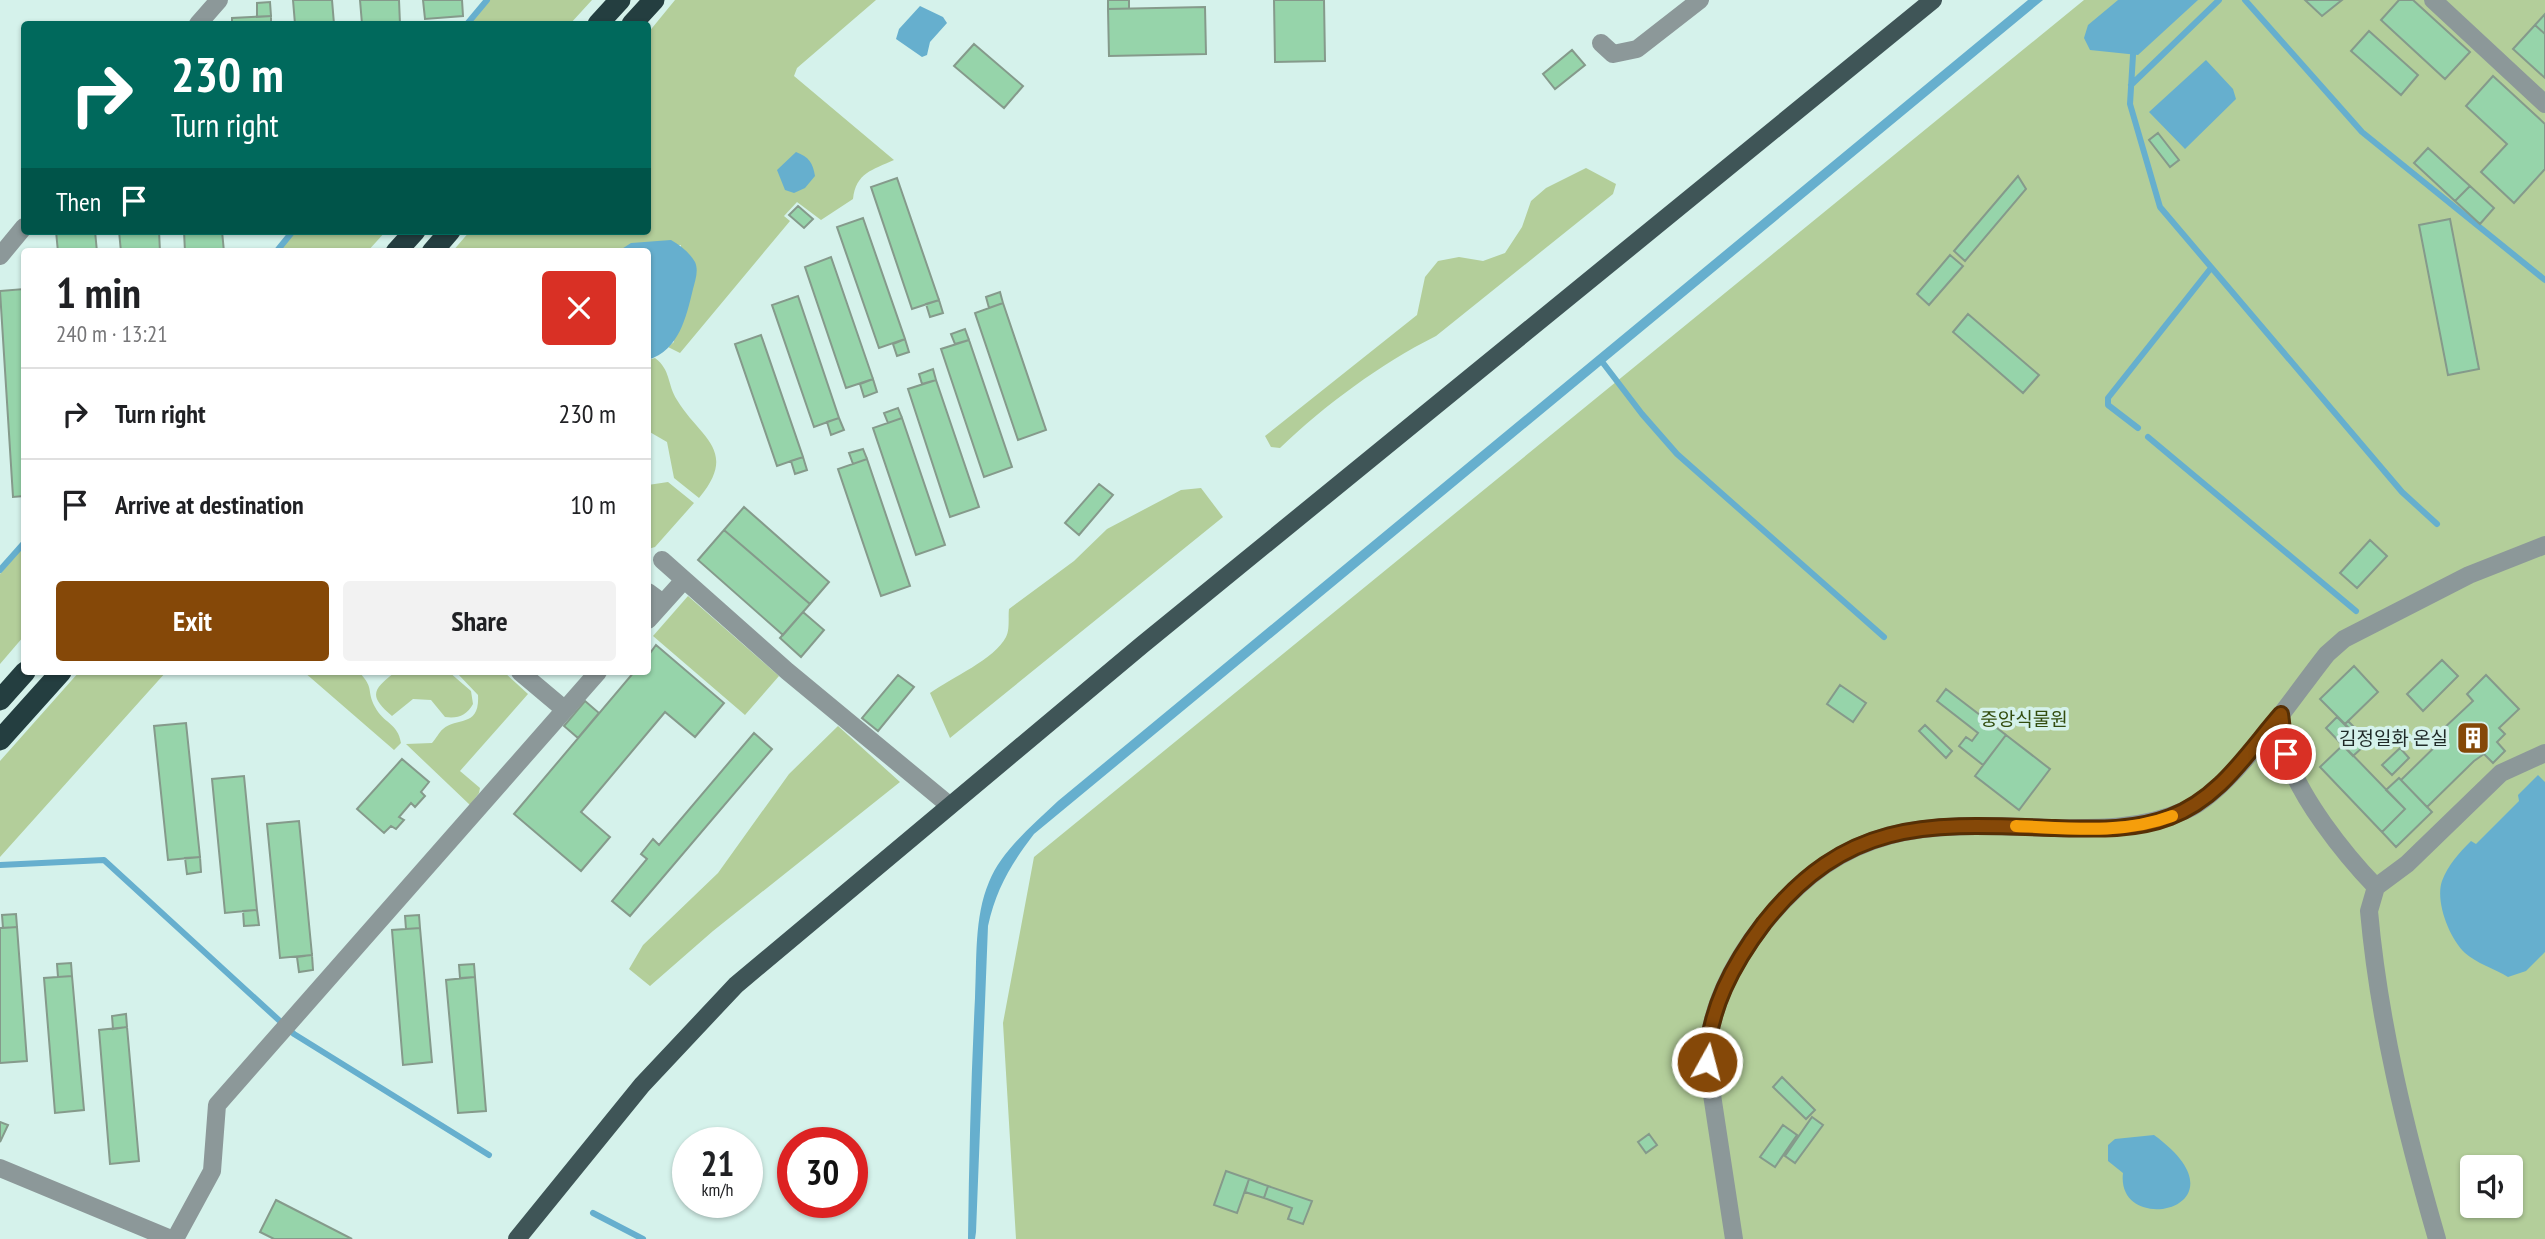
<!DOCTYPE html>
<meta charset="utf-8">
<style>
:root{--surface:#fff;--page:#f2f2f2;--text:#202124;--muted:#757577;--line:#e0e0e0;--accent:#854808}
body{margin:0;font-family:"PT Sans Narrow","Noto Sans KR",sans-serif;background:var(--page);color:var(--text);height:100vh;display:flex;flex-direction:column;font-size:26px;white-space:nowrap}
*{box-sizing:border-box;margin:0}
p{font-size:23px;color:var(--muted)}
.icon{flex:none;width:38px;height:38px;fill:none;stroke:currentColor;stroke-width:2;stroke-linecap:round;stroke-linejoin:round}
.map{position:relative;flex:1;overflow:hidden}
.side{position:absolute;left:21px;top:248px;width:630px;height:427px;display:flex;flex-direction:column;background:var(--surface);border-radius:7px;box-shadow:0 2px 5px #0004}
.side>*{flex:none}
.hud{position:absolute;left:21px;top:21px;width:630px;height:214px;border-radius:7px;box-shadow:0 2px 5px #0004;background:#00695c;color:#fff;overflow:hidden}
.fabs{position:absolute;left:2460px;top:1155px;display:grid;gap:14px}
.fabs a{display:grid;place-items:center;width:63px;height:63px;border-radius:7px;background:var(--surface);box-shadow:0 2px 5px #0004;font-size:35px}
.speed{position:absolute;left:672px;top:1127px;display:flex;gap:14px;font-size:35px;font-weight:700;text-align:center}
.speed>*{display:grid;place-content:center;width:91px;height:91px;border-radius:50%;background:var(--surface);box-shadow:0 2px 5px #0004;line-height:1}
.speed small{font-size:18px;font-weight:400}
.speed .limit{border:10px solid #d22;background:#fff;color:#111}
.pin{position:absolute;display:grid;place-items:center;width:60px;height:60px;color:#fff;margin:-30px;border:4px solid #fff;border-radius:50%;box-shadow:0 2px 7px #0007}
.me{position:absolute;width:77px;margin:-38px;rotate:7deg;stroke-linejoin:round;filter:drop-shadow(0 0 5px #0008)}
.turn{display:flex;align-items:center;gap:24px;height:147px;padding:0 35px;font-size:32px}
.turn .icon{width:91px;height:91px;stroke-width:2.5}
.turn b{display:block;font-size:49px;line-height:60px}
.then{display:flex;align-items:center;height:66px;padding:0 35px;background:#0003;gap:14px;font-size:26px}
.round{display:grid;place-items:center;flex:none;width:74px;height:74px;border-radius:7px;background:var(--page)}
.overview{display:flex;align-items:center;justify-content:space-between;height:119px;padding:0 35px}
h1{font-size:42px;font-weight:700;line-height:52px}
.cta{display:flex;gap:14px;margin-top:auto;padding:14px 35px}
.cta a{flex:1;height:80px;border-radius:7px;background:var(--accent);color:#fff;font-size:28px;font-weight:700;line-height:80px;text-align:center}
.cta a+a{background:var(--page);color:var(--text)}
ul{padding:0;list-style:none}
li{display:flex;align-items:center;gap:21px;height:91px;padding:0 35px;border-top:2px solid var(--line)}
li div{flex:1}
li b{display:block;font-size:26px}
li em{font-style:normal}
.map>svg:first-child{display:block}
.green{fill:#b3ce9a;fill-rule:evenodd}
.water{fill:#66afce}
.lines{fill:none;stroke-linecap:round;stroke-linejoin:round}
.stream{stroke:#66afce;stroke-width:6}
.building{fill:#96d4aa;stroke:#859a8b;stroke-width:2}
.street{stroke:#8c9899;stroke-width:18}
.primary{stroke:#3f5557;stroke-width:18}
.highway{stroke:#243e40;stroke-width:21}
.route-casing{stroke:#562f05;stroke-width:18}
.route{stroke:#854808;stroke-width:12}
.slow{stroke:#f59e0b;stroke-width:12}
.labels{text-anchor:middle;stroke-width:7;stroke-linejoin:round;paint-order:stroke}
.park-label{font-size:19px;fill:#324c0e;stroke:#d5f2eb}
.poi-label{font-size:19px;fill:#1f2a28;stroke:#d5f2eb;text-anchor:end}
</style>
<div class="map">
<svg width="2545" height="1239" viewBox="0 0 2545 1239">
<rect width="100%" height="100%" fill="#d5f2eb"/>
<path class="green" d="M 490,0 L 592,0 L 570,24 L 470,24 Z
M 675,0 L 876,0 L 797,68 L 794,76 L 894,160 C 872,170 856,173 853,199 L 821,220 L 797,202 L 784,216 L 790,221 L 680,353 L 668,347 L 674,342 L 681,245 L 617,252 L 452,252 L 470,231 L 648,231 L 648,33 Z
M 2084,0 L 2545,0 L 2545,1239 L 1016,1239 L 1003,1023 L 1034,857 ZM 2473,1167 L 2511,1167 L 2511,1206 L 2473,1206 Z
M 1586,168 L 1616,184 L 1613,194 L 1436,336 C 1380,364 1325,405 1280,448 L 1271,447 L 1265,436 L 1417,315 L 1425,277 L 1438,261 L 1459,257 L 1483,261 L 1505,253 L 1522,227 L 1531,201 L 1546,188 Z
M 296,231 L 386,231 L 367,252 L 279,252 Z
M 655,358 C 671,370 667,384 677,400 C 700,438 739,450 699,498 L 674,478 L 667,442 L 648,431 L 648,360 Z
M 668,482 L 694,503 L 655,547 L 648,549 L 648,485 Z
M 1201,488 L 1223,517 L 950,738 L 930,693 C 951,678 995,659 1006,637 C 1010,630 1008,617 1009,609 L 1074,561 L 1107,529 L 1181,490 Z
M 24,546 L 24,636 L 0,664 L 0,574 Z
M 688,596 L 779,676 L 745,715 L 653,636 Z
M 79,672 L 166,672 L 0,857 L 0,761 Z
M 304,672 L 359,672 C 375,689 366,690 375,707 C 383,723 398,723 401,743 L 394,750 Z
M 395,672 L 449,672 L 471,691 L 473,704 C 467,715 458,719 445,717 L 431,700 L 413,699 L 392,716 C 367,695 374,689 395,672 Z
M 456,672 L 504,672 L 528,694 L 460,771 L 480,788 L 479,793 L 470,805 L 406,744 L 432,743 C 436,739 439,732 443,729 C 457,717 480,728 478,695 Z
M 838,726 L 900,782 L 713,931 L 650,986 L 629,969 L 643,945 L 718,873 L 789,774 Z"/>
<path class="water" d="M 2028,0 L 2043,0 L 1034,834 C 1011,864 996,889 988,926 L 976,1232 L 975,1239 L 968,1239 C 969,1159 971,1079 975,998 C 977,961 974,917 989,882 C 1002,850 1033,825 1058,801 Z
M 2118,0 L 2198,0 L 2138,55 L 2090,50 L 2084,38 L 2088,25 Z
M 920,6 L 943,17 L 947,23 L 930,42 L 927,55 L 922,57 L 896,39 L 899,29 Z
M 2206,60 L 2233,89 L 2236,99 L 2185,149 L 2149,112 Z
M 796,152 C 809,157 813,163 815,176 L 805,188 L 794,193 L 785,190 L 777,170 Z
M 671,240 C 680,245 690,253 695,262 C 699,271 695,281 693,289 C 686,318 679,350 648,360 L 648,252 L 617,252 L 631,243 Z
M 2538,775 L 2545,782 L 2545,952 L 2526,971 L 2508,977 C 2495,969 2476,963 2465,953 C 2449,938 2435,901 2442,881 C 2448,865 2459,853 2471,841 L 2476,844 L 2519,801 L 2518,795 Z
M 2154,1135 C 2254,1208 2115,1239 2123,1173 L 2108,1161 L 2108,1145 L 2115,1139 Z"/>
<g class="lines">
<path class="stream" d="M 2245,0 L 2362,132 L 2545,280
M 467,24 L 487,0
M 2133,55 L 2130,104 L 2160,207 L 2402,492 L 2437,524
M 2131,85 L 2219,0
M 276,252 L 293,231
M 1600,359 L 1642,414 L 1677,454 L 1884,637
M 2138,428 L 2108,405 L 2108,398 L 2211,268
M 2148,437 L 2356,611
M 0,570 L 24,543
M 0,865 L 104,860 L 294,1034 L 489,1155
M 593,1213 L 643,1239"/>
</g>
<path class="building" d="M 293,0 L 332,0 L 334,24 L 295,24 Z
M 360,0 L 399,0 L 400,24 L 362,24 Z
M 423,0 L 462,0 L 463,16 L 425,19 Z
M 1108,0 L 1129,0 L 1129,9 L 1108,9 Z
M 1274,0 L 1324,0 L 1325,61 L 1275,62 Z
M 2305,0 L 2342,0 L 2322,16 Z
M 2399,0 L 2413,0 L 2470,52 L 2445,79 L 2381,20 Z
M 270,2 L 271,16 L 257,17 L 257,3 Z
M 1205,7 L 1206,54 L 1109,56 L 1108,9 Z
M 2545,14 L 2545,34 L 2535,25 Z
M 271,16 L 271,24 L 232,24 L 232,18 Z
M 2535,25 L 2545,34 L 2545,78 L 2513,49 Z
M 2369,31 L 2418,75 L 2401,95 L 2351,51 Z
M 974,44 L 1023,86 L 1004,108 L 954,66 Z
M 1572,50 L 1585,65 L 1555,89 L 1543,74 Z
M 2493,76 L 2545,124 L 2545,169 L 2514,203 L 2481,172 L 2507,144 L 2466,106 Z
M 2158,133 L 2179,160 L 2170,167 L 2149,140 Z
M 2428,148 L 2470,186 L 2455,201 L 2414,163 Z
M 2018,176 L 2026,189 L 1965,261 L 1954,251 Z
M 897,178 L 939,300 L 912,309 L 871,187 Z
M 2470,186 L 2494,208 L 2480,224 L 2455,201 Z
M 798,206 L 813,219 L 804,228 L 789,215 Z
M 863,218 L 905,339 L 879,348 L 837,227 Z
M 2450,219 L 2479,369 L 2448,375 L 2419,225 Z
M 56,231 L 95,231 L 97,252 L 58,252 Z
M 119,231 L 159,231 L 160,252 L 121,252 Z
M 184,231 L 222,231 L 224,252 L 185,252 Z
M 1950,255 L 1963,266 L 1929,305 L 1917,294 Z
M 831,257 L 873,379 L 846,388 L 805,267 Z
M 24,289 L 24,496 L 13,497 L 0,291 Z
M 1000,292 L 1003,303 L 989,308 L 986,297 Z
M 798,296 L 839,418 L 814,427 L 772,305 Z
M 939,300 L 943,313 L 930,317 L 926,304 Z
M 1003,303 L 1046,430 L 1018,440 L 975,313 Z
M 1968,314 L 2039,375 L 2023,393 L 1953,332 Z
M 965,329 L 969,340 L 955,344 L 951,334 Z
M 761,335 L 803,457 L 777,466 L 735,344 Z
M 905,339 L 909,352 L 897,356 L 893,344 Z
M 969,340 L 1012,467 L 984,477 L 941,349 Z
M 933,369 L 936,380 L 922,384 L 919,374 Z
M 873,379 L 877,392 L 864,397 L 860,384 Z
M 936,380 L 979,507 L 950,517 L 908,389 Z
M 898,408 L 902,418 L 888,423 L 884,413 Z
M 839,418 L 844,430 L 831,435 L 827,422 Z
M 902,418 L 945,545 L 916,555 L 873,428 Z
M 863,449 L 867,459 L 853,464 L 849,453 Z
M 803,457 L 807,470 L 795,474 L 791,461 Z
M 867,459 L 910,586 L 881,596 L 838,469 Z
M 1099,484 L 1113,495 L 1079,535 L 1065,523 Z
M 744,507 L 829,582 L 810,604 L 724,530 Z
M 724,530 L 810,604 L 783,635 L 698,560 Z
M 2370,540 L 2387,556 L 2357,588 L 2340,573 Z
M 803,612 L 824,630 L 801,657 L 780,638 Z
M 656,645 L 724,703 L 695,737 L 665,712 L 581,812 L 610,837 L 581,871 L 514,814 L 634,672 L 648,672 L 648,656 Z
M 2442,660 L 2458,676 L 2423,711 L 2407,694 Z
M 2354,666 L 2378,692 L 2345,724 L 2320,699 Z
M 898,675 L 914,687 L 878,731 L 862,718 Z
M 2486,675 L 2519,709 L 2499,728 L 2505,734 L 2497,742 L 2505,751 L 2493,763 L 2484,754 L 2474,761 L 2427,807 L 2401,780 L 2448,734 L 2443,729 L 2473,701 L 2467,694 Z
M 1840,685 L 1866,703 L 1853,722 L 1827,704 Z
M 1946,689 L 2006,735 L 1983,765 L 1959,746 L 1966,737 L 1972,741 L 1978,733 L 1937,701 Z
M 585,701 L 599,713 L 578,738 L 564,726 Z
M 2337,717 L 2365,745 L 2353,756 L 2326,728 Z
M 2348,721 L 2361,734 L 2358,738 L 2345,724 Z
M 186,723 L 200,857 L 168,860 L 154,726 Z
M 1925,725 L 1952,751 L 1946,758 L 1919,731 Z
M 754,733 L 772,749 L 630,916 L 612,901 L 647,859 L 641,854 L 653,839 L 659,845 Z
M 2006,735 L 2050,769 L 2019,810 L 1975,776 Z
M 2343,745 L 2405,809 L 2382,832 L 2320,767 Z
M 2400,748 L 2409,758 L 2392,775 L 2382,765 Z
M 402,759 L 429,782 L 421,792 L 425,796 L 415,807 L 411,803 L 399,817 L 404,820 L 396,829 L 391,826 L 384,833 L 357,809 Z
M 244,776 L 257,910 L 225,913 L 212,779 Z
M 2399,778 L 2432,812 L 2396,847 L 2382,832 L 2405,809 L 2386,790 Z
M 299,821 L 312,955 L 280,958 L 267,824 Z
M 200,857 L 201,872 L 187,874 L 185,858 Z
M 257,910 L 259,925 L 244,926 L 243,911 Z
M 16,914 L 17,927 L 3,928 L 2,915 Z
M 419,915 L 420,928 L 406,929 L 405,916 Z
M 17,927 L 27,1061 L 0,1063 L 0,928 Z
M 420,928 L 432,1062 L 403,1065 L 392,930 Z
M 312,955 L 313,970 L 299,972 L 297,957 Z
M 71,963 L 72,976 L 58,977 L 57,964 Z
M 474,964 L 475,977 L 460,978 L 459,965 Z
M 72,976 L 84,1110 L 55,1113 L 44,978 Z
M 475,977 L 486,1111 L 458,1113 L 446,980 Z
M 126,1014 L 127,1027 L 113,1029 L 112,1016 Z
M 127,1027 L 139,1161 L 110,1164 L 99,1030 Z
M 1782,1077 L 1815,1110 L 1806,1119 L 1773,1087 Z
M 1812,1117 L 1823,1125 L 1795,1163 L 1785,1156 Z
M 0,1122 L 8,1125 L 0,1142 Z
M 1783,1125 L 1797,1135 L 1775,1167 L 1760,1157 Z
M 1649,1134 L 1657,1145 L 1646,1153 L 1638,1142 Z
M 1226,1171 L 1249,1179 L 1237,1213 L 1214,1205 Z
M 1249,1179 L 1268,1186 L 1264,1198 L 1245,1192 Z
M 1268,1186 L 1312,1201 L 1303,1224 L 1288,1219 L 1292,1208 L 1264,1198 Z
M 276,1200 L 352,1239 L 274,1239 L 260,1232 Z"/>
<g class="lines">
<path class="street" d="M 2433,0 L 2545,104
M 198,24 L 219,0
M 1601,43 L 1613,54 L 1637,49 L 1700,0
M 0,256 L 24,227
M 662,560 L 787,671 L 949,805
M 648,592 L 663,603
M 648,620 L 684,580
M 520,672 L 564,709
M 2281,714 C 2282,726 2283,739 2286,752 C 2297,795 2345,855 2376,887 L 2369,911 C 2379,1023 2406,1132 2437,1239
M 2376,887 L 2407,864 L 2501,773 L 2545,753
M 0,1168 L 171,1239
M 175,1239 L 212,1171 L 217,1105 L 598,672
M 1734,1239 L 1707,1062 C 1708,1012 1731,966 1761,927 C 1847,819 1924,823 2051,828 C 2097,829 2143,829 2186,810 C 2232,790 2294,695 2327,654 L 2344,639 L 2469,575 L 2545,545"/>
<path class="primary" d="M 517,1239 L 642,1085 L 736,985 L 1142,645 L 1933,0"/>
<path class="highway" d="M 598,24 L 620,0
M 632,24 L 654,0
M 396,252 L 415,231
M 432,252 L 450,231
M 0,700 L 25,672
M 0,740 L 61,672"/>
</g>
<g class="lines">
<defs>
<path id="route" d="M 1707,1062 C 1708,1010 1733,964 1764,923 C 1849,816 1932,824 2055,828 C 2093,829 2134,831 2170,817 C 2220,798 2247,753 2281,714 L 2286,754"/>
</defs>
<use href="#route" class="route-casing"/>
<use href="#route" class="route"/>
<path class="slow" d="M 2016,826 C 2067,828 2122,835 2172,816"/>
</g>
<defs>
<symbol id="building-square" viewBox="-11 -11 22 22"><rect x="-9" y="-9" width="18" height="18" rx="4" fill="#854808" stroke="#d5f2eb"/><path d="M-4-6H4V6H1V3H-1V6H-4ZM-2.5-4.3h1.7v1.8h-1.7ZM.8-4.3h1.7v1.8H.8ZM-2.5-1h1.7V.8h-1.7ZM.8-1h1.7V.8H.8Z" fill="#fff"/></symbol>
</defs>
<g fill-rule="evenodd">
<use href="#building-square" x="2454" y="719" width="38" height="38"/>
</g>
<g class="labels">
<g class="park-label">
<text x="2024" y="726">중앙식물원</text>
</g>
<g class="poi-label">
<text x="2448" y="745">김정일화 온실</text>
</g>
</g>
</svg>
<div class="fabs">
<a><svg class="icon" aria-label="sound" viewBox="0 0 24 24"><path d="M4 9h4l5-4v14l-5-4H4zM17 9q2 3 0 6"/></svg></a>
</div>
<div class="speed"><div>21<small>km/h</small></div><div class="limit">30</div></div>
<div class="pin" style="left:2286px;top:754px;background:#d93025"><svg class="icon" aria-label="arrive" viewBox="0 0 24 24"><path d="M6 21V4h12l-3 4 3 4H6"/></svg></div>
<svg class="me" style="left:1707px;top:1062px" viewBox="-20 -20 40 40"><circle r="17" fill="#854808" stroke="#fff" stroke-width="3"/><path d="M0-11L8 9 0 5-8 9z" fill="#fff"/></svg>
<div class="hud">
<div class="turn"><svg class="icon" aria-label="right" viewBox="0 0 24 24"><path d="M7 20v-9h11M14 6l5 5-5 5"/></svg><div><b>230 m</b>Turn right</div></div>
<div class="then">Then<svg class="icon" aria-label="arrive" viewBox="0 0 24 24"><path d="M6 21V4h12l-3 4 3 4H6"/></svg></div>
</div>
<section class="side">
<div class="overview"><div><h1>1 min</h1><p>240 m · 13:21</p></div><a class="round" style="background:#d93025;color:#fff"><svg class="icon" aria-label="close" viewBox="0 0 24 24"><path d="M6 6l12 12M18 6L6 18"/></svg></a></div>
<ul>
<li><svg class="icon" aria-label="right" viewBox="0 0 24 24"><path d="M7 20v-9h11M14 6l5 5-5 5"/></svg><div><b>Turn right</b></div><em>230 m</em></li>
<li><svg class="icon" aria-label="arrive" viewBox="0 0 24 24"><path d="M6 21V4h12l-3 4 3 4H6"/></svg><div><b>Arrive at destination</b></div><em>10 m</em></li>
</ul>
<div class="cta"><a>Exit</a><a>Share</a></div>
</section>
</div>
